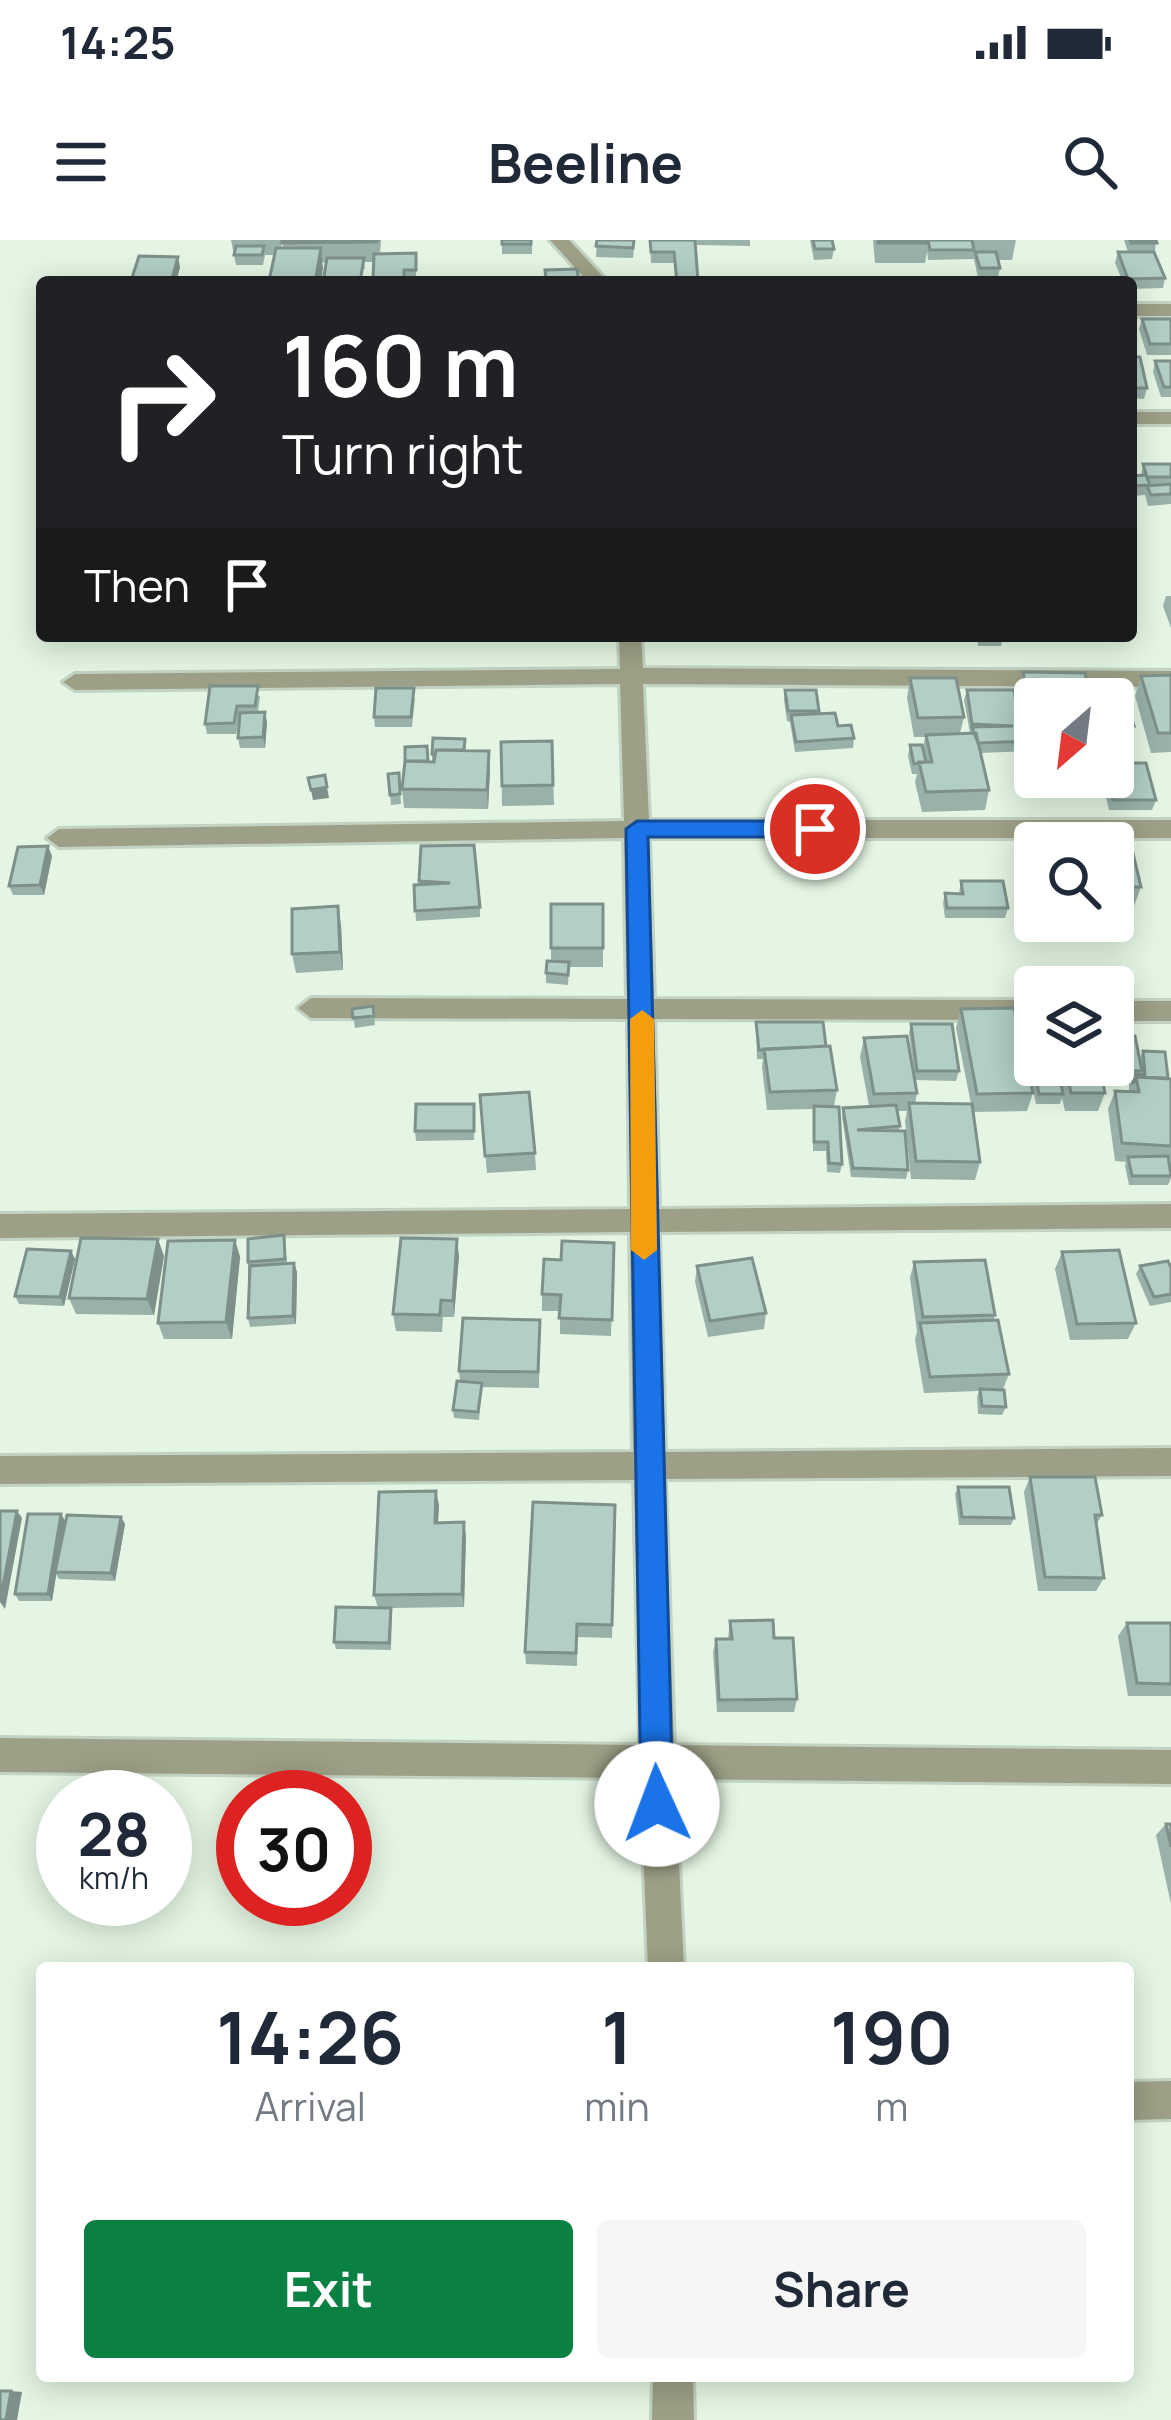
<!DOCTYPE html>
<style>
:root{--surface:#fff;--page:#f6f6f7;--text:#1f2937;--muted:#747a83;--accent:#0b8043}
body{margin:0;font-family:Manrope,sans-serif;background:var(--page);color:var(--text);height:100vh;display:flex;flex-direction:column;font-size:45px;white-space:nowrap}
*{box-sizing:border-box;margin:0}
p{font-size:39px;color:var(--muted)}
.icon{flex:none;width:66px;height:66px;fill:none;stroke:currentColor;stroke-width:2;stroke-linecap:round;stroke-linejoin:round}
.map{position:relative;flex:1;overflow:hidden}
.drawer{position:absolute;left:36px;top:1722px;width:1098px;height:420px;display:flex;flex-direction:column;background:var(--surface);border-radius:12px;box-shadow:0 6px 30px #0003}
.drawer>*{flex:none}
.top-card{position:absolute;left:36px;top:36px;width:1101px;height:366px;border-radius:12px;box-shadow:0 6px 30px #0003;background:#202124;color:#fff;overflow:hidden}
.needle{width:78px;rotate:208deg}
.tools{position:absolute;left:1014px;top:438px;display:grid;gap:24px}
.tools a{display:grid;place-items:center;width:120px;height:120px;border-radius:12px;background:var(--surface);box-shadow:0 6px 30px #0003;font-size:60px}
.speed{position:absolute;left:36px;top:1530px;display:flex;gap:24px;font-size:60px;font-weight:700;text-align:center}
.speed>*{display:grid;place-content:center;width:156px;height:156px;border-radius:50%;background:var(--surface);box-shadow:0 6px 30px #0003;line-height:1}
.speed small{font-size:30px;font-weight:400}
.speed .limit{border:18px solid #d22;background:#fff;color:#111}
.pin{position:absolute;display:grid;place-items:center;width:102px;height:102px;color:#fff;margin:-51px;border:6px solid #fff;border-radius:50%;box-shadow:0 3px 12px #0007}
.me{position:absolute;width:132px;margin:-66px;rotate:358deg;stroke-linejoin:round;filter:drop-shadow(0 0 9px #0008)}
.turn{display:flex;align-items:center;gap:42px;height:252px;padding:0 48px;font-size:54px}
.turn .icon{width:156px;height:156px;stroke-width:2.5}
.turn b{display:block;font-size:84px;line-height:102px}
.then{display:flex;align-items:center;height:114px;padding:0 48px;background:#0003;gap:24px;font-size:45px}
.eta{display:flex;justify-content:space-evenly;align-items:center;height:204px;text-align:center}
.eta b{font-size:72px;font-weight:700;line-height:84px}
.action{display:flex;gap:24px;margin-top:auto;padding:24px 48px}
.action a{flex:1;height:138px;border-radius:12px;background:var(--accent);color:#fff;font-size:48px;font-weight:700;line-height:138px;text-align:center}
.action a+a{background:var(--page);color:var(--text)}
.status{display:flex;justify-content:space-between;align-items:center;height:84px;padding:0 60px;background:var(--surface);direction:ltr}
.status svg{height:33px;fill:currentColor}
header{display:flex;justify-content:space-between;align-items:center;height:156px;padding:0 48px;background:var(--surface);font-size:54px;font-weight:700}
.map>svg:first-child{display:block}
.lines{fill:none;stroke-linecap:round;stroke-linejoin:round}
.minor-casing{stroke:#c3d3c3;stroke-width:6}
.minor{fill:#9da086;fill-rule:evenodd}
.wall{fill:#99b1a9}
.shaded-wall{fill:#7d908a}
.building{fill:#b2cec5;stroke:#7d908a;stroke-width:3}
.route{fill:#1a73e8;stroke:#114b97;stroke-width:3}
.slow{fill:#f59e0b}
</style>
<div class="status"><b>14:25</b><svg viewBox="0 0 49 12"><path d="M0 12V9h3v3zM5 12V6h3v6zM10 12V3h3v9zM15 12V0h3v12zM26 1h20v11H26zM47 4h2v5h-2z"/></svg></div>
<header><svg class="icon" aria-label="menu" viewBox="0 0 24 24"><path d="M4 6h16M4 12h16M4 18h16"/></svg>Beeline<svg class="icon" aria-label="search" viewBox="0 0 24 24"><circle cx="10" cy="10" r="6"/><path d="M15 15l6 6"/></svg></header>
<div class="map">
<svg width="1171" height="2180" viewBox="0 0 1171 2180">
<rect width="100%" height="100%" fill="#e4f6e3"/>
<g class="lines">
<defs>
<path id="minor" d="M 550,0 L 569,0 L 608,42 L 588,42 Z
M 1131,64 L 1171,64 L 1171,76 L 1131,76 Z
M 1131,172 L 1171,172 L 1171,184 L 1131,184 Z
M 619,396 L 641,396 L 643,428 L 1171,431 L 1171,447 L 643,444 L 649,580 L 1171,580 L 1171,598 L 649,598 L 654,759 L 1035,760 L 1035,780 L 654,779 L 659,969 L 1171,964 L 1171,988 L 659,992 L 665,1212 L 1171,1208 L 1171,1236 L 665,1239 L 674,1505 L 1171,1510 L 1171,1544 L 675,1539 L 684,1728 L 648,1728 L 640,1538 L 0,1532 L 0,1498 L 640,1505 L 634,1240 L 0,1244 L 0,1216 L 633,1212 L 630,992 L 0,998 L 0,974 L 630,969 L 628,779 L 311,778 L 298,768 L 311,758 L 627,759 L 624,598 L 59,607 L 47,598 L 59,589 L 624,581 L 620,444 L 75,450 L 63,442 L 75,434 L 620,429 Z
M 1113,761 L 1171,761 L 1171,781 L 1113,781 Z
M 1171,1841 L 1171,1879 L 1128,1880 L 1128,1842 Z
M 653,2136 L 693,2136 L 694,2180 L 652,2180 Z"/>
</defs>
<use href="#minor" class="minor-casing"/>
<use href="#minor" class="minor"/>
</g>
<path class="wall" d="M 231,0 L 282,0 L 281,8 L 283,8 L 282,0 L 381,0 L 380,14 L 416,13 L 416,40 L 373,42 L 374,22 L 364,22 L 365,29 L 322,22 L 321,42 L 270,42 L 275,15 L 265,15 L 263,25 L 236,25 Z
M 502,0 L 532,0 L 532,14 L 502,14 Z
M 597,0 L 635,0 L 633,18 L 596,17 Z
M 650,0 L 695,0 L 698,42 L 676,42 L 674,23 L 651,23 Z
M 696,0 L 750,0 L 750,6 L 697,5 Z
M 810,0 L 832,0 L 834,9 L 832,19 L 814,20 Z
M 873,0 L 1016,0 L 1012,20 L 998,20 L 1000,28 L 998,38 L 978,38 L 974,19 L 928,20 L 927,11 L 925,23 L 875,23 Z
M 1124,0 L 1156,0 L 1155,12 L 1165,38 L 1163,48 L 1131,49 L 1131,42 L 1123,42 L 1115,23 L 1118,12 L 1128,12 Z
M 139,16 L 180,27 L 176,42 L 131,42 Z
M 1142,79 L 1171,79 L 1171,115 L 1147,115 L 1139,89 Z
M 1131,116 L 1147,148 L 1144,159 L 1131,158 Z
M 1155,121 L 1171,121 L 1171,157 L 1161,157 L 1153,132 Z
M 1143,224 L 1171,224 L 1171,264 L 1148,266 L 1145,255 L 1131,256 L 1131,236 L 1141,236 Z
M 1166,356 L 1171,356 L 1171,388 L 1163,366 Z
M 909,396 L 928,396 L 927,401 L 909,401 Z
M 977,396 L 1003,396 L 1001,406 L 978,406 Z
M 1023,432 L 1085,433 L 1089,454 L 1123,453 L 1134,486 L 1130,496 L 1113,496 L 1113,459 L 1035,459 L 1035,512 L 1033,512 L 1031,501 L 1032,497 L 1028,497 L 1029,501 L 1027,511 L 980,513 L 989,550 L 985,570 L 922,572 L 915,542 L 917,534 L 912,534 L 908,516 L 910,505 L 922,505 L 923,508 L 925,497 L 914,497 L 907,458 L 910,438 L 956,438 L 964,477 L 960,493 L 970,493 L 964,460 L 967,450 L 1014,450 L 1020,486 L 1024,486 L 1018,452 Z
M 1171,435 L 1171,512 L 1151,513 L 1135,456 L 1141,436 Z
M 210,446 L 260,456 L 258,472 L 267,482 L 265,508 L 240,508 L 238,498 L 240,476 L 236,494 L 207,494 L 205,484 Z
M 785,450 L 854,498 L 853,508 L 795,512 L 790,482 L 787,481 L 784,460 Z
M 415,458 L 412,487 L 375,487 L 374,477 Z
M 552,501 L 554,565 L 502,566 L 501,502 Z
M 1113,506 L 1127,519 L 1126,523 L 1156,560 L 1152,570 L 1109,570 L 1101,537 L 1113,537 Z
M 466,510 L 489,511 L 490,530 L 488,569 L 404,568 L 402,549 L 428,521 L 432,521 L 432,514 Z
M 399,533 L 401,564 L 391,565 L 388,534 Z
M 1113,605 L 1141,647 L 1134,666 L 1113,666 Z
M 421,606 L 480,667 L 480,677 L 416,681 L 414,645 L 419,644 Z
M 52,616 L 44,655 L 13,655 L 9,646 Z
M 961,641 L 1008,668 L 1005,678 L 945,678 L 943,663 L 945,653 L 959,654 Z
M 551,664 L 603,664 L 603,727 L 569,727 L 568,745 L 546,743 L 546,733 L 551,721 Z
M 341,685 L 343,730 L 296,733 L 292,714 Z
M 373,766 L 375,785 L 355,788 L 352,769 Z
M 961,769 L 1033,853 L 1027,871 L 974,872 L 980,922 L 975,940 L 911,939 L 905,881 L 907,871 L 897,871 L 900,886 L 899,891 L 908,930 L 906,939 L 851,937 L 842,877 L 843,868 L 869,866 L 860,817 L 864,798 L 915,838 L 909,793 L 911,784 L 959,831 L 956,841 L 915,840 L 917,853 L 915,863 L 971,864 L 956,788 Z
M 756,782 L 826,806 L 837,850 L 834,866 L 842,924 L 840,933 L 827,932 L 826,911 L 813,911 L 813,869 L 767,870 L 762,827 L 763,819 L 757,819 Z
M 1026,788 L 1035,825 L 1113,825 L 1139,820 L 1143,811 L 1168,838 L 1171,839 L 1171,938 L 1168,945 L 1129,945 L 1125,926 L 1126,922 L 1115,921 L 1108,869 L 1115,851 L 1129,851 L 1129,840 L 1102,840 L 1105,853 L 1098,871 L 1065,871 L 1062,858 L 1060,864 L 1036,864 L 1023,798 Z
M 480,855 L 535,913 L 536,930 L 487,933 Z
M 475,873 L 474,900 L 416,901 L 415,891 Z
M 284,995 L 287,1023 L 294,1023 L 297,1032 L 296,1084 L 250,1087 L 248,1078 L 248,1022 Z
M 235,1000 L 240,1017 L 232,1099 L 164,1099 L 158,1083 Z
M 614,1003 L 611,1096 L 560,1094 L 560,1071 L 542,1071 L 542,1054 L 561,1020 Z
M 71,1011 L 75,1019 L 64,1066 L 19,1064 L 15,1056 Z
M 1062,1012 L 1136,1083 L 1128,1099 L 1070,1100 L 1055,1029 Z
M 164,1016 L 154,1075 L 76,1074 L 69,1058 Z
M 459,1016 L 454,1077 L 443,1077 L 442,1092 L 396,1091 L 393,1074 Z
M 914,1022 L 995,1075 L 994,1080 L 1009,1134 L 1003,1149 L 1006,1167 L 1002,1175 L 978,1174 L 977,1157 L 979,1151 L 924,1153 L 915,1100 L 917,1091 L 910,1038 Z
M 697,1026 L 766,1073 L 764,1089 L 708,1097 L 695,1042 Z
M 1140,1026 L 1171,1028 L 1171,1062 L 1150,1066 L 1136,1034 Z
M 540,1080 L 539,1148 L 482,1147 L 479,1180 L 454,1178 L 453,1170 L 460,1141 L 459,1131 Z
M 1030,1237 L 1102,1275 L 1096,1285 L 1104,1338 L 1096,1351 L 1038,1351 L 1024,1252 Z
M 958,1247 L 1014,1278 L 1011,1285 L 959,1285 L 955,1254 Z
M 439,1265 L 438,1282 L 466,1296 L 464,1367 L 391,1368 L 392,1375 L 391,1410 L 336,1409 L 334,1402 L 378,1368 L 374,1355 Z
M 615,1265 L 612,1398 L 577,1397 L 577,1426 L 526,1424 L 525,1412 Z
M 61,1274 L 65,1281 L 121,1277 L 125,1284 L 115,1341 L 59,1339 L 56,1334 L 52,1361 L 19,1361 L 15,1354 Z
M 730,1381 L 774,1398 L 797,1459 L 794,1472 L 717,1472 L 713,1412 L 716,1399 L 728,1399 Z
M 1127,1383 L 1171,1383 L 1171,1456 L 1128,1456 L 1118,1396 Z
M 346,1575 L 350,1586 L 355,1643 L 345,1644 Z
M 1166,1584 L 1171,1584 L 1171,1664 L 1156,1595 Z"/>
<path class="shaded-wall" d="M 321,8 L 323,28 L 321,42 L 315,42 Z
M 178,17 L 180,27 L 176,42 L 173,42 Z
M 265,472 L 267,482 L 265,508 L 263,497 Z
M 489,511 L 490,530 L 488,569 L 487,550 Z
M 327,547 L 329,558 L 313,560 L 311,550 Z
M 48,606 L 52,616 L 44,655 L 40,645 Z
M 338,666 L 341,685 L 343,730 L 340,712 Z
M 158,999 L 164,1016 L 154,1075 L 147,1059 Z
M 457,999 L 459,1016 L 454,1077 L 453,1061 Z
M 235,1000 L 240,1017 L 232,1099 L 226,1082 Z
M 71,1011 L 75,1019 L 64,1066 L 60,1057 Z
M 294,1023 L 297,1032 L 296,1084 L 293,1076 Z
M 436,1251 L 439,1265 L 437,1297 L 435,1283 Z
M 17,1271 L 22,1278 L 5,1369 L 0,1362 Z
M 61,1274 L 65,1281 L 52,1361 L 48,1354 Z
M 121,1277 L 125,1284 L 115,1341 L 111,1333 Z
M 464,1282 L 466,1296 L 464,1367 L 462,1354 Z
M 346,1575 L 350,1586 L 355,1643 L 351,1633 Z
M 11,2151 L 22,2152 L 17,2180 L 6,2180 Z"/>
<path class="building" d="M 282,0 L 378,0 L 377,2 L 282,3 Z
M 502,0 L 531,0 L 531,4 L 502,4 Z
M 597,0 L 634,0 L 633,8 L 596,6 Z
M 650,0 L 695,0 L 698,42 L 677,42 L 674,12 L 651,12 Z
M 813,0 L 832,0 L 834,9 L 815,9 Z
M 878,0 L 927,0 L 928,3 L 878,3 Z
M 928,0 L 972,0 L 974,10 L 930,10 Z
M 1130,0 L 1156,0 L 1157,3 L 1131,3 Z
M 236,6 L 264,6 L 262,15 L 234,15 Z
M 276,8 L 321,8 L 315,42 L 269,41 Z
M 975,12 L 996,12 L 1000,28 L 980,28 Z
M 1118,12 L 1154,12 L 1165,38 L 1128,39 Z
M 416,13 L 416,30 L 404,30 L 404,40 L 373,41 L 374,14 Z
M 139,16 L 178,17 L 172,39 L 131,41 Z
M 327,18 L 364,18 L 360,42 L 323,42 Z
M 577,29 L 579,42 L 535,42 L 535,39 L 546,39 L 545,30 Z
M 1142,79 L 1171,79 L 1171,104 L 1150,104 Z
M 1131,116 L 1140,117 L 1147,148 L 1131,148 Z
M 1155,121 L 1171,121 L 1171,147 L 1164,147 Z
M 1143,224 L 1171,224 L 1171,237 L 1147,237 Z
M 1146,235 L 1150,245 L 1131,246 L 1131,236 Z
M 1171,244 L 1171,254 L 1151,255 L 1147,246 Z
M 1023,432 L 1085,433 L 1090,459 L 1035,459 L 1035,477 L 1031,477 Z
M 1171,435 L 1171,493 L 1158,493 L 1141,436 Z
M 910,438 L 956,438 L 964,477 L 918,478 Z
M 210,446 L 258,446 L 255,466 L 237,466 L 234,483 L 205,484 Z
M 376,448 L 414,448 L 411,477 L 374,477 Z
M 785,450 L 816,450 L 819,471 L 788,471 Z
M 967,450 L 1014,450 L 1020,486 L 1025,486 L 1029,501 L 978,503 L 972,487 L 1013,486 L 972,484 Z
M 1123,453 L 1134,486 L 1113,486 L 1113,459 L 1090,459 L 1089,454 Z
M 265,472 L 263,497 L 238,498 L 240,473 Z
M 835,473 L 838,486 L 851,485 L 854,498 L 796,502 L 791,475 Z
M 976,493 L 989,550 L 926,552 L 919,522 L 932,522 L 926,495 Z
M 433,498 L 465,499 L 464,510 L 436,510 L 435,514 L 432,514 Z
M 552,501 L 553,545 L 502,546 L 501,502 Z
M 910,505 L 922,505 L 926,522 L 914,524 Z
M 427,506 L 428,521 L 405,521 L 405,507 Z
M 1113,506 L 1123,506 L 1127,519 L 1113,520 Z
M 436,510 L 489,511 L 487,550 L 402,549 L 405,521 L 434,522 Z
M 1113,523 L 1146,523 L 1156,560 L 1113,560 L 1107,537 L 1113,537 Z
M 399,533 L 400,554 L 390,555 L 388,534 Z
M 325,535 L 327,547 L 311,550 L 308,538 Z
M 474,605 L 480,667 L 415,671 L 414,645 L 450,643 L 419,641 L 421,606 Z
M 1113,605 L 1131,605 L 1141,647 L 1113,647 Z
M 48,606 L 40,645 L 9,646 L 18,607 Z
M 961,641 L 1003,641 L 1008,668 L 947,668 L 945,653 L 963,654 Z
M 551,664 L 603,664 L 603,708 L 551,708 Z
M 338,666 L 340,712 L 292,714 L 292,669 Z
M 547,721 L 569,722 L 568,735 L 546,733 Z
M 373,766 L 374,776 L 353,778 L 352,769 Z
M 1014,768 L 1033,853 L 977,854 L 961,769 Z
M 756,782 L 823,782 L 826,806 L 759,810 Z
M 911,784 L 952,784 L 959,831 L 917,831 Z
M 1026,788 L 1035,788 L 1035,825 L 1057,825 L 1063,854 L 1039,854 Z
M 907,796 L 917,853 L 874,854 L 864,798 Z
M 1113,796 L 1135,796 L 1142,831 L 1104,830 L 1103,825 L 1113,825 Z
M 830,806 L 837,850 L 770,852 L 764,809 Z
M 1143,811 L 1165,812 L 1168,838 L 1136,837 L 1133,844 L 1132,834 L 1145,835 Z
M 1066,825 L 1099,825 L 1105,853 L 1071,853 Z
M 1136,837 L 1171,839 L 1171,906 L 1122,903 L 1115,851 L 1139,852 Z
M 529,852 L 535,913 L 485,916 L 480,855 Z
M 909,863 L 972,864 L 980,922 L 916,921 Z
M 416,864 L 474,864 L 474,891 L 415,891 Z
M 896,865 L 900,886 L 857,890 L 905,891 L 908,930 L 853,928 L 843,868 Z
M 814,866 L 839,867 L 842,924 L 829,923 L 828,902 L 814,902 Z
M 1168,916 L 1171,936 L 1132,936 L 1128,917 Z
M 284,995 L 285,1019 L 248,1022 L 248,999 Z
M 81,998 L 158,999 L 147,1059 L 69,1058 Z
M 401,998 L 457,999 L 453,1061 L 441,1060 L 440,1075 L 393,1074 Z
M 235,1000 L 226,1082 L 158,1083 L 168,1001 Z
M 562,1001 L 614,1003 L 612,1080 L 559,1078 L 561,1055 L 542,1054 L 544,1019 L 561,1020 Z
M 27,1009 L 71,1011 L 60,1057 L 15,1056 Z
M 1119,1010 L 1136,1083 L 1077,1084 L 1062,1012 Z
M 752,1018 L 766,1073 L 710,1081 L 697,1026 Z
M 985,1020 L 995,1075 L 923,1077 L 914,1022 Z
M 1168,1021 L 1171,1028 L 1171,1054 L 1154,1057 L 1140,1026 Z
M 294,1023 L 293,1076 L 248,1078 L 250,1026 Z
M 463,1078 L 540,1080 L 538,1132 L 459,1131 Z
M 998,1080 L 1009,1134 L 930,1137 L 920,1083 Z
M 457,1141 L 482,1143 L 478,1172 L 453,1170 Z
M 980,1149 L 1004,1150 L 1006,1167 L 982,1166 Z
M 1030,1237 L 1095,1237 L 1102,1275 L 1095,1275 L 1104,1338 L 1045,1337 Z
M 958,1247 L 1009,1247 L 1014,1278 L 962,1277 Z
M 436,1251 L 435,1283 L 464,1282 L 462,1354 L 374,1355 L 379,1252 Z
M 533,1262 L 615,1265 L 612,1385 L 577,1384 L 576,1413 L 525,1412 Z
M 0,1271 L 17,1271 L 0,1362 Z
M 28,1274 L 61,1274 L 48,1354 L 15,1354 Z
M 67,1275 L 121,1277 L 111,1333 L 55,1332 Z
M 336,1367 L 391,1368 L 389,1403 L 334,1402 Z
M 773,1380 L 774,1398 L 793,1398 L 797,1459 L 719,1460 L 716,1399 L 732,1399 L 730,1381 Z
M 1127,1383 L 1171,1383 L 1171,1444 L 1137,1443 Z
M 346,1575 L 351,1633 L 345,1634 L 345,1576 Z
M 1166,1584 L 1171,1584 L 1171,1607 Z
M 0,2151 L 11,2151 L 6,2180 L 0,2180 Z"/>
<path class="route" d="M 637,581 L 815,581 L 826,589 L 815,597 L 648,597 L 673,1564 L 669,1575 L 657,1580 L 646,1575 L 641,1564 L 626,589 Z"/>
<path class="slow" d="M 642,770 L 654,779 L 657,1010 L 644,1020 L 631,1010 L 630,779 Z"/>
</svg>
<div class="tools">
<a><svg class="needle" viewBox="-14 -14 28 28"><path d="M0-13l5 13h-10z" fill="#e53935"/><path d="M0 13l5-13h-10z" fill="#747a83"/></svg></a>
<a><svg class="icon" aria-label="search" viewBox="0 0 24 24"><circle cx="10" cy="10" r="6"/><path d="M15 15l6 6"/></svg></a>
<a><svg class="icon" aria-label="layers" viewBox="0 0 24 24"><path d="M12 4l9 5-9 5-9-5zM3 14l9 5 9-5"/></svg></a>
</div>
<div class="speed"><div>28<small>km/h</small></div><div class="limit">30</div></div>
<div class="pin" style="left:815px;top:589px;background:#d93025"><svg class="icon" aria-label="arrive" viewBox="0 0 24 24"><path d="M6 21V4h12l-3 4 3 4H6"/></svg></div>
<svg class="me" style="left:657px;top:1564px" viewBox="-20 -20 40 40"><circle r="19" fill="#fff"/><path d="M0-13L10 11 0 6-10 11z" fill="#1a73e8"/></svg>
<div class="top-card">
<div class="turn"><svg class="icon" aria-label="right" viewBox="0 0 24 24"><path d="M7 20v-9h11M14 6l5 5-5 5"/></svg><div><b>160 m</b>Turn right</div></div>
<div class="then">Then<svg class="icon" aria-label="arrive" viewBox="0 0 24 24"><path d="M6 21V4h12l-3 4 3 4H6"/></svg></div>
</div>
<section class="drawer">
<div class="eta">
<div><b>14:26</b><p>Arrival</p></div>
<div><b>1</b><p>min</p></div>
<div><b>190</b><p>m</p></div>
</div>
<div class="action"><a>Exit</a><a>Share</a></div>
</section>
</div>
